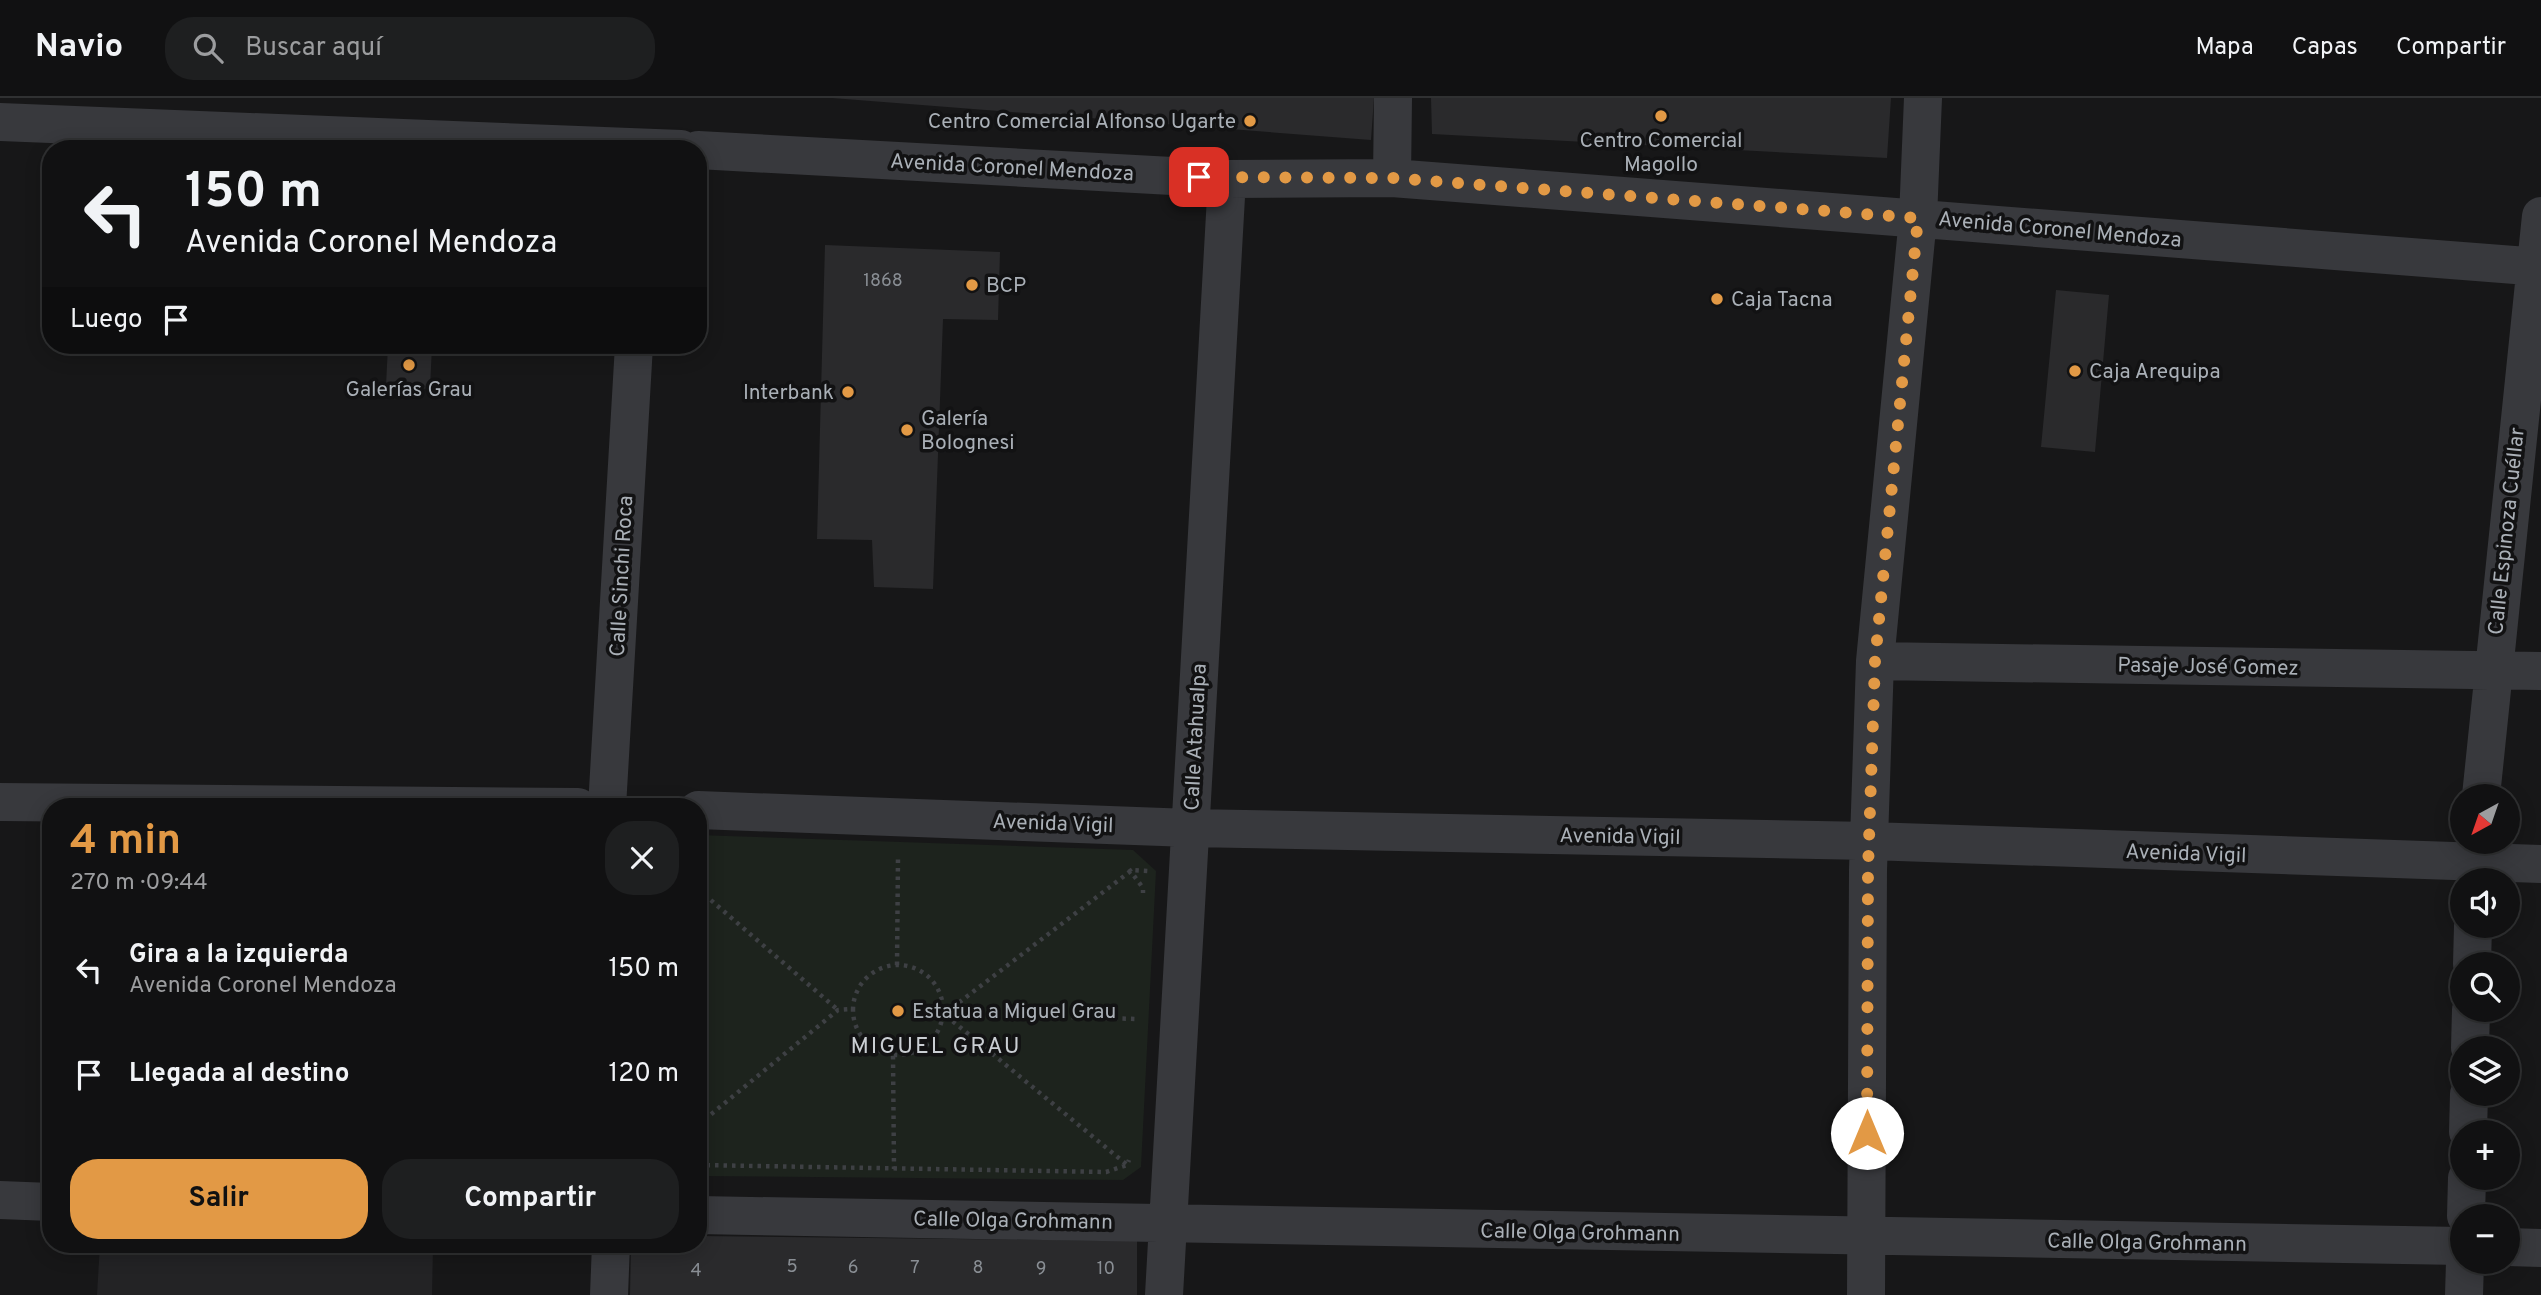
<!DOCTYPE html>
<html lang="es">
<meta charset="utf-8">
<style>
:root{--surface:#111112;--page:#1e1f20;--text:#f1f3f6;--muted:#9c9d9f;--line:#303132;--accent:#e29945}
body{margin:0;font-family:Overpass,sans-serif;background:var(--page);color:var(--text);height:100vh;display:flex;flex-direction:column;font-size:26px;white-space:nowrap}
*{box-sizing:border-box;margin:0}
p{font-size:23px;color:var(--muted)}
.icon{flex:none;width:38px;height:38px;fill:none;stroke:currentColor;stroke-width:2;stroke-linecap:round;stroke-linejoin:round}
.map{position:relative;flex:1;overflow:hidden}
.sheet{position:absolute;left:42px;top:700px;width:665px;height:455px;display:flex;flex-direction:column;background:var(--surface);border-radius:28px;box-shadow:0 4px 18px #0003,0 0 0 2px var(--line)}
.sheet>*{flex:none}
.guide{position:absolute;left:42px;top:42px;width:665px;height:214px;border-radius:28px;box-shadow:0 4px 18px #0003,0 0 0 2px var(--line);background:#111112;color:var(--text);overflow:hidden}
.needle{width:46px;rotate:220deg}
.tools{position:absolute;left:2450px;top:686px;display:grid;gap:14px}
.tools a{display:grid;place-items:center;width:70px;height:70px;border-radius:50%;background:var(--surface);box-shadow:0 4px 18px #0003,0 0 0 2px var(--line);font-size:35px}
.pin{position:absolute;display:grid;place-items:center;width:60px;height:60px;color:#fff;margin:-30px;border-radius:14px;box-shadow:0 4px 10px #0006}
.me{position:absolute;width:77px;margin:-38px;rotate:0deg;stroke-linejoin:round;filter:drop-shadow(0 0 5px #0008)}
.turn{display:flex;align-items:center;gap:24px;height:147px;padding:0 28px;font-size:32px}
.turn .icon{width:91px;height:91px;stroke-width:2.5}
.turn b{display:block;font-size:49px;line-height:60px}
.then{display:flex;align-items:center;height:66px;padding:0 28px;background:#0003;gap:14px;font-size:26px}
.round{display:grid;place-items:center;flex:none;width:74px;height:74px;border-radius:28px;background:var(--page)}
.head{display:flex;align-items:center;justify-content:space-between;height:119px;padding:0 28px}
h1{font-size:42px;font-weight:700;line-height:52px;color:var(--accent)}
.action{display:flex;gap:14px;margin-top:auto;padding:14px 28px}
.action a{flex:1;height:80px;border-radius:28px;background:var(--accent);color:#111;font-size:28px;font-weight:700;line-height:80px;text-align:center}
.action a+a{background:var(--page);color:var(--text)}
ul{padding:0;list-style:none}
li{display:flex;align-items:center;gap:21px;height:105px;padding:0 28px}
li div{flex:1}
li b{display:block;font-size:26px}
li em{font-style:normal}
header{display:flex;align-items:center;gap:42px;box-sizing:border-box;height:98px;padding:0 35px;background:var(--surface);border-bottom:2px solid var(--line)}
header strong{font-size:33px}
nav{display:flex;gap:38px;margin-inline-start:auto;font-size:24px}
.search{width:490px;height:63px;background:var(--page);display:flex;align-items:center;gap:18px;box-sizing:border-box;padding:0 24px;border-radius:28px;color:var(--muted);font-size:26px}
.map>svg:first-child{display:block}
.built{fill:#232325}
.green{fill:#1d231d}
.building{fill:#2a2a2c}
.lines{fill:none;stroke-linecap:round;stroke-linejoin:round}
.path{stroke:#3e4044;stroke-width:4.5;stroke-dasharray:3.5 5;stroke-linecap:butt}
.minor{stroke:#38393d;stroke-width:38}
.route{stroke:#e29945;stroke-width:12;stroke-dasharray:0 21.6}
.poi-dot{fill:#e29945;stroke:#121213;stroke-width:2.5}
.labels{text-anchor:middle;stroke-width:7;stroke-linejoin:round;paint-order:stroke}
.number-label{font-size:18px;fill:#898e94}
.poi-label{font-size:21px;fill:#aab0b7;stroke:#121213;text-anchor:start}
.street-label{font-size:21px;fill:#aab0b7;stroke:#121213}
.neighbourhood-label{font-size:23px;letter-spacing:2px;fill:#caced3;stroke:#121213}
</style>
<header>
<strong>Navio</strong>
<div class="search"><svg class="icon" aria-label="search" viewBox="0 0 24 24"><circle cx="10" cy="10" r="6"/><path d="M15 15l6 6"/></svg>Buscar aquí</div>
<nav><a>Mapa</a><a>Capas</a><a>Compartir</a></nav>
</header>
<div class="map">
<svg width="2541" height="1197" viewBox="0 0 2541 1197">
<rect width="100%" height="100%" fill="#171718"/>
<path class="built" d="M 100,1146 L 433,1148 L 432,1197 L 97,1197 Z"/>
<path class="green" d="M 698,737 L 1133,752 L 1156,773 L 1141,1069 L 1123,1082 L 698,1078 Z"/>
<path class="building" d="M 832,0 L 1374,0 L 1371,42 Z
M 1431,0 L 1891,0 L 1887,60 L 1432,36 Z
M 825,147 L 1000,154 L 998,222 L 943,221 L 933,491 L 874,489 L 872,442 L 817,441 Z
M 2056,192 L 2109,197 L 2095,354 L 2041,349 Z
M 388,247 L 432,247 L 430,291 L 386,288 Z
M 698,1138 L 1137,1143 L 1137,1197 L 630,1197 L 631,1146 L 698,1146 Z"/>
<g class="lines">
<path class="path" d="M 1129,771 L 1143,790 L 1143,795
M 698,791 L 838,912
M853 912a45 45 0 1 1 90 0a45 45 0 1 1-90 0Z
M 897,867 L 898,759
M 944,916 L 1138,921
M 893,958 L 894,1071
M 698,1027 L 838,912 L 852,911
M 1126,1066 L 944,916 L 1132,772 L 1148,773
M 698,1067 L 1106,1074 L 1127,1067 L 1129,1062"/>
<path class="minor" d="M 0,24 L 681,51
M 698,52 L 1227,81 L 1392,80 L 2541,169
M 1392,80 L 1393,0
M 1875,563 L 2541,573
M 2481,698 L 2541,118
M 0,704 L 578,709
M 607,709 L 634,247
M 698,712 L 1190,730 L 1870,743 L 2541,766
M 2472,866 L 2473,828
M 2470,950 L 2471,912
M 2468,1034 L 2469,996
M 0,1102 L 51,1104
M 698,1117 L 2462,1148
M 2466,1118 L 2467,1080
M 2508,1149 L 2541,1150
M 609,1197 L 611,1146
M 1164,1197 L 1227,81
M 1866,1197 L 1868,772 L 1875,563 L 1918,120 L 1923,0
M 2464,1197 L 2465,1164"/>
</g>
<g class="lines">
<path class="route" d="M 1199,79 L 1392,80 L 1918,120 L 1875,563 L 1868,772 L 1867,1035"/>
</g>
<g class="poi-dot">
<circle cx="1661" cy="18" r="7"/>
<circle cx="1250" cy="23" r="7"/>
<circle cx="972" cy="187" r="7"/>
<circle cx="1717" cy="201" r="7"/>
<circle cx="409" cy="267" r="7"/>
<circle cx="2075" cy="273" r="7"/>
<circle cx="848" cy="294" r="7"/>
<circle cx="907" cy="332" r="7"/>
<circle cx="898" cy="913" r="7"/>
</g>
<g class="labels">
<g class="number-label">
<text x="883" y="188">1868</text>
<text x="792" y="1174">5</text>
<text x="853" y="1175">6</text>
<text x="915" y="1175">7</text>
<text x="978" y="1175">8</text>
<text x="1041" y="1176">9</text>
<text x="1106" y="1176">10</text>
<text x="696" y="1178">4</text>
</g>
<g class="poi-label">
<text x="1236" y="30" text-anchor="end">Centro Comercial Alfonso Ugarte</text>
<text x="1661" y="49" text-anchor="middle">Centro Comercial<tspan x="1661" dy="24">Magollo</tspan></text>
<text x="986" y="194">BCP</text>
<text x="1731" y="208">Caja Tacna</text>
<text x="2089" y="280">Caja Arequipa</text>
<text x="409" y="298" text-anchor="middle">Galerías Grau</text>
<text x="834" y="301" text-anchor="end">Interbank</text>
<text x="921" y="327">Galería<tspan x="921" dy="24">Bolognesi</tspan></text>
<text x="912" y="920">Estatua a Miguel Grau</text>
</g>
<g class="street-label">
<text transform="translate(1012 69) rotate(3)" y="7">Avenida Coronel Mendoza</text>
<text transform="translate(2060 131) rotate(5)" y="7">Avenida Coronel Mendoza</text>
<text transform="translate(2506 433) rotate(-84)" y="7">Calle Espinoza Cuéllar</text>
<text transform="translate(621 478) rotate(-87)" y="7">Calle Sinchi Roca</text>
<text transform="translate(2208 568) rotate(1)" y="7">Pasaje José Gomez</text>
<text transform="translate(1195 639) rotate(-87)" y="7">Calle Atahualpa</text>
<text transform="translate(1053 725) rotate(2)" y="7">Avenida Vigil</text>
<text transform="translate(1620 738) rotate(1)" y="7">Avenida Vigil</text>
<text transform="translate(2186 755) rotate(2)" y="7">Avenida Vigil</text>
<text transform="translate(1013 1122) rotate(1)" y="7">Calle Olga Grohmann</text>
<text transform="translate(1580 1134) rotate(1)" y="7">Calle Olga Grohmann</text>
<text transform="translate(2147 1144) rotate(1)" y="7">Calle Olga Grohmann</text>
</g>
<g class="neighbourhood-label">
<text x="936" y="955">MIGUEL GRAU</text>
</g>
</g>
</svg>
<div class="tools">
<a><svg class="needle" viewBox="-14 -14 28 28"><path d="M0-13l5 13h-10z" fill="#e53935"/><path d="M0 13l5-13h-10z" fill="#9c9d9f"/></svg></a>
<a><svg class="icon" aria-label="sound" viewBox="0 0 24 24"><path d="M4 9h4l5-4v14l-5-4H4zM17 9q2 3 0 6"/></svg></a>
<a><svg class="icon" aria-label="search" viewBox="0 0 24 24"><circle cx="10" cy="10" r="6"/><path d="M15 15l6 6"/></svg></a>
<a><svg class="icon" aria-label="layers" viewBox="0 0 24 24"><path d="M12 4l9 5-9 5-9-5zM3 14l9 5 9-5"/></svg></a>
<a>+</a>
<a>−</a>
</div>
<div class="pin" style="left:1199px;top:79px;background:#d93025"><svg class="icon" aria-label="arrive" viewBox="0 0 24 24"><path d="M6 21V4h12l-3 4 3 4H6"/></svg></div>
<svg class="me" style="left:1867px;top:1035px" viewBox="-20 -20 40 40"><circle r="19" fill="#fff"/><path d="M0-13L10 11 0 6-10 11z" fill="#e29945"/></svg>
<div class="guide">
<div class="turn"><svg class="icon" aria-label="left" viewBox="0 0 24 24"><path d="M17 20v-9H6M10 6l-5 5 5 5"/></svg><div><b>150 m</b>Avenida Coronel Mendoza</div></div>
<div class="then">Luego<svg class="icon" aria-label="arrive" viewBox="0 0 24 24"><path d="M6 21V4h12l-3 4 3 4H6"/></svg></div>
</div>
<section class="sheet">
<div class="head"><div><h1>4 min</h1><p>270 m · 09:44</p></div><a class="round"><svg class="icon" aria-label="close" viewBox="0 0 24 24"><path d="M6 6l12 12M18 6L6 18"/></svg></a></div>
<ul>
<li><svg class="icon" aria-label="left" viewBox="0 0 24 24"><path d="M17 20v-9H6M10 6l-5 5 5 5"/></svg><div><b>Gira a la izquierda</b><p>Avenida Coronel Mendoza</p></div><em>150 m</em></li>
<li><svg class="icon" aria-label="arrive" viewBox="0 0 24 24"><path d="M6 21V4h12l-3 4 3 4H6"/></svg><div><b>Llegada al destino</b></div><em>120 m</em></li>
</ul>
<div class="action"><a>Salir</a><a>Compartir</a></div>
</section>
</div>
